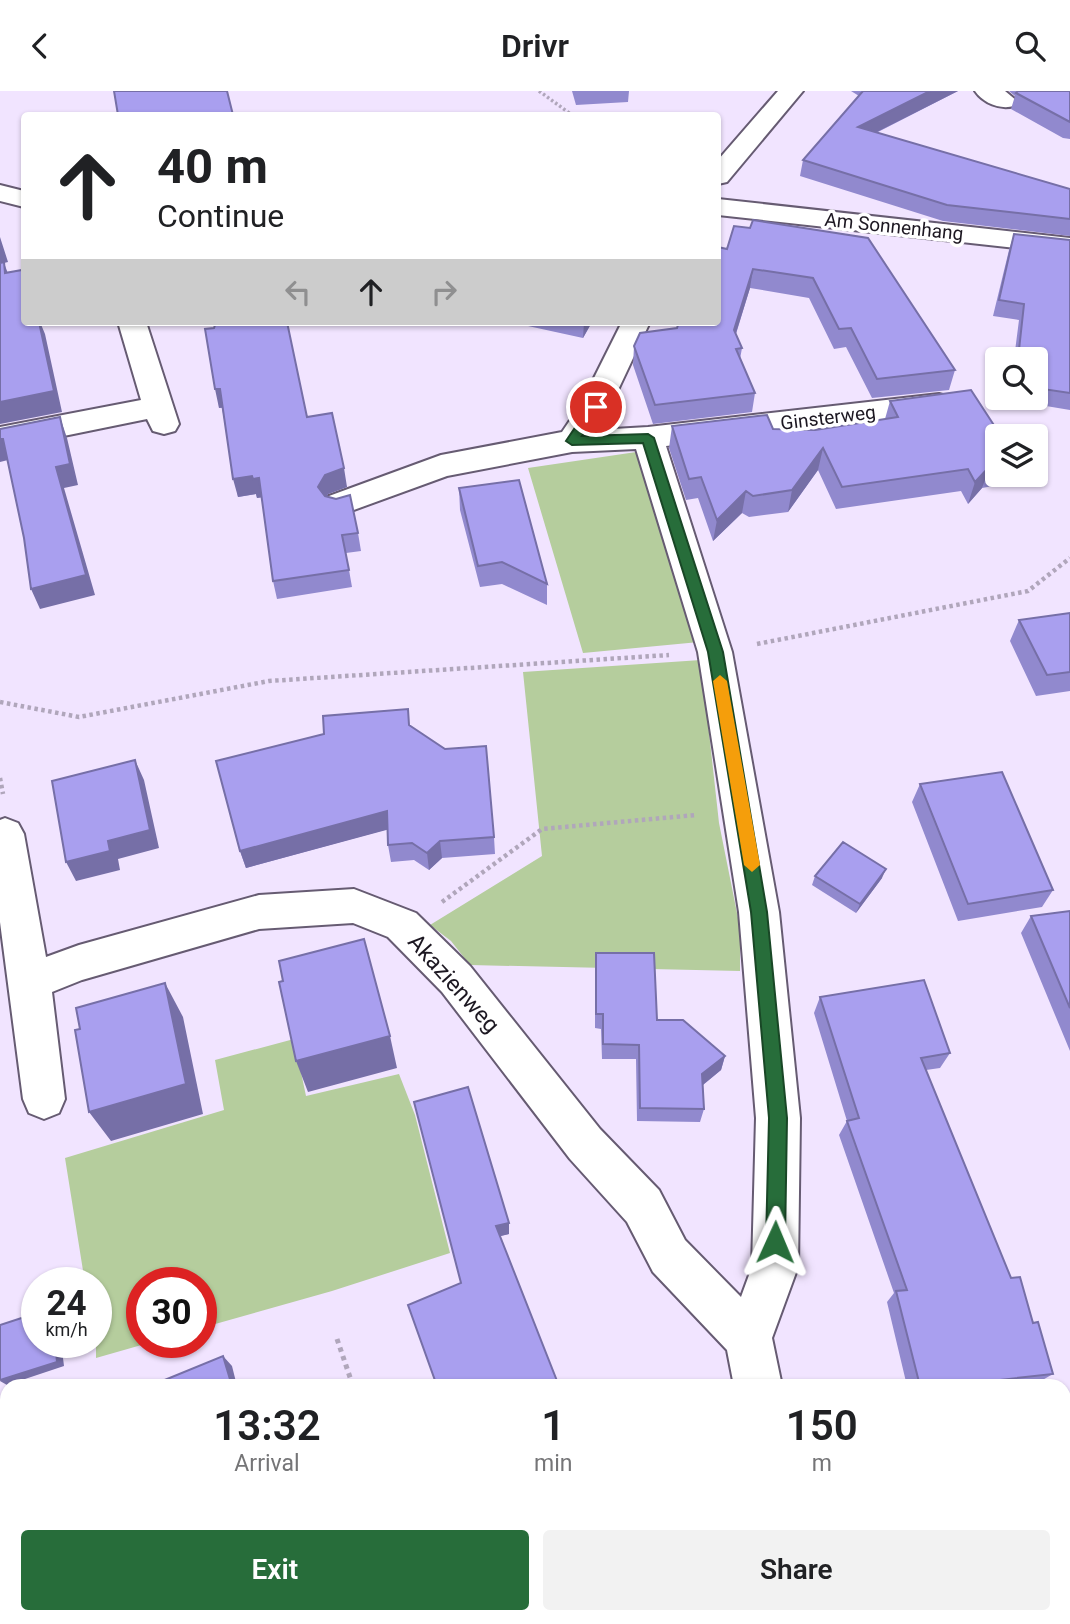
<!DOCTYPE html>
<style>
:root{--surface:#fff;--page:#f2f2f2;--text:#202124;--muted:#757577;--accent:#276d3a}
body{margin:0;font-family:Roboto,sans-serif;background:var(--page);color:var(--text);height:100vh;display:flex;flex-direction:column;font-size:26px;white-space:nowrap}
*{box-sizing:border-box;margin:0}
p{font-size:23px;color:var(--muted)}
.icon{flex:none;width:38px;height:38px;fill:none;stroke:currentColor;stroke-width:2;stroke-linecap:round;stroke-linejoin:round}
.map{position:relative;flex:1;overflow:hidden}
.details{position:absolute;left:0px;top:1288px;width:1071px;height:245px;display:flex;flex-direction:column;background:var(--surface);border-radius:21px 21px 0 0;box-shadow:0 2px 5px #0004}
.details>*{flex:none}
.banner{position:absolute;left:21px;top:21px;width:700px;height:214px;border-radius:7px;box-shadow:0 2px 5px #0004;background:#fff;color:var(--text);overflow:hidden}
.fabs{position:absolute;left:985px;top:256px;display:grid;gap:14px}
.fabs a{display:grid;place-items:center;width:63px;height:63px;border-radius:7px;background:var(--surface);box-shadow:0 2px 5px #0004;font-size:35px}
.speed{position:absolute;left:21px;top:1176px;display:flex;gap:14px;font-size:35px;font-weight:700;text-align:center}
.speed>*{display:grid;place-content:center;width:91px;height:91px;border-radius:50%;background:var(--surface);box-shadow:0 2px 5px #0004;line-height:1}
.speed small{font-size:18px;font-weight:400}
.speed .limit{border:10px solid #d22;background:#fff;color:#111}
.pin{position:absolute;display:grid;place-items:center;width:60px;height:60px;color:#fff;margin:-30px;border:4px solid #fff;border-radius:50%;box-shadow:0 2px 7px #0007}
.me{position:absolute;width:77px;margin:-38px;rotate:1deg;stroke-linejoin:round;filter:drop-shadow(0 0 5px #0008)}
.turn{display:flex;align-items:center;gap:24px;height:147px;padding:0 21px;font-size:32px}
.turn .icon{width:91px;height:91px;stroke-width:2.5}
.turn b{display:block;font-size:49px;line-height:60px}
.lanes{display:flex;align-items:center;height:66px;padding:0 21px;background:#0003;justify-content:center;gap:35px;direction:ltr}
.lanes .off{opacity:.35}
.eta{display:flex;justify-content:space-evenly;align-items:center;height:119px;text-align:center}
.eta b{font-size:42px;font-weight:600;line-height:49px}
.primary-button{display:flex;gap:14px;margin-top:auto;padding:14px 21px}
.primary-button a{flex:1;height:80px;border-radius:7px;background:var(--accent);color:#fff;font-size:28px;font-weight:600;line-height:80px;text-align:center}
.primary-button a+a{background:var(--page);color:var(--text)}
header{display:flex;justify-content:space-between;align-items:center;height:91px;padding:0 21px;background:var(--surface);font-size:32px;font-weight:600}
.map>svg:first-child{display:block}
.green{fill:#b5cd9d}
.lines{fill:none;stroke-linecap:round;stroke-linejoin:round}
.minor-casing{stroke:#665b72;stroke-width:4}
.path-far2{stroke:#b0a6bb;stroke-width:3.5;stroke-dasharray:2.5 2.5;stroke-linecap:butt}
.path-far1{stroke:#b0a6bb;stroke-width:4.5;stroke-dasharray:3.5 3.5;stroke-linecap:butt}
.path{stroke:#b0a6bb;stroke-width:5;stroke-dasharray:4.5 4.5;stroke-linecap:butt}
.minor{fill:#fff;fill-rule:evenodd}
.wall{fill:#9189ce}
.shaded-wall{fill:#766fa7}
.building{fill:#a99fef;stroke:#766fa7;stroke-width:2}
.route{fill:#276d3a;stroke:#194726;stroke-width:2}
.slow{fill:#f59e0b}
.labels{text-anchor:middle;stroke-width:7;stroke-linejoin:round;paint-order:stroke}
.far-street-label{font-size:19px;fill:#1c1721;stroke:#fff}
.street-label{font-size:23px;fill:#1c1721;stroke:#fff}
</style>
<header><svg class="icon" aria-label="back" viewBox="0 0 24 24"><path d="M15 5l-7 7 7 7"/></svg>Drivr<svg class="icon" aria-label="search" viewBox="0 0 24 24"><circle cx="10" cy="10" r="6"/><path d="M15 15l6 6"/></svg></header>
<div class="map">
<svg width="1070" height="1533" viewBox="0 0 1070 1533">
<rect width="100%" height="100%" fill="#f1e4ff"/>
<path class="green" d="M 643,360 L 699,551 L 583,562 L 528,377 Z
M 701,569 L 719,732 L 740,837 L 740,880 L 470,874 L 451,850 L 430,834 L 542,765 L 523,581 Z
M 294,948 L 306,1005 L 399,983 L 415,1024 L 450,1162 L 332,1200 L 201,1237 L 201,1192 L 142,1192 L 142,1251 L 152,1251 L 96,1267 L 96,1192 L 85,1192 L 65,1067 L 224,1019 L 215,969 Z"/>
<g class="lines">
<defs>
<path id="minor" d="M 778,0 L 803,0 L 727,91 L 718,93 L 718,69 Z
M 975,0 L 1005,0 L 1017,10 L 1014,15 C 1000,19 983,12 975,0 Z
M 0,94 L 24,100 L 24,116 L 0,110 Z
M 718,108 L 1070,147 L 1070,163 L 718,124 Z
M 118,231 L 146,231 L 179,333 L 175,340 L 164,343 L 153,340 L 147,328 L 0,358 L 0,336 L 141,309 Z
M 622,231 L 650,231 L 610,316 L 596,339 L 648,336 L 939,303 L 950,306 L 954,313 L 950,320 L 939,323 L 666,355 L 732,561 L 779,821 L 800,1027 L 798,1176 L 772,1247 L 782,1295 L 734,1295 L 727,1259 L 653,1181 L 627,1131 L 570,1068 L 442,901 L 388,846 L 353,832 L 259,838 L 82,889 L 52,901 L 65,1008 L 59,1022 L 44,1028 L 29,1022 L 23,1008 L 0,831 L 0,729 L 5,727 L 18,732 L 24,743 L 46,866 L 79,854 L 259,804 L 354,798 L 416,822 L 470,875 L 600,1038 L 659,1099 L 685,1149 L 741,1206 L 752,1176 L 756,1027 L 739,821 L 698,561 L 636,358 L 572,361 L 447,385 L 340,424 L 329,421 L 324,413 L 329,405 L 441,364 L 562,341 L 581,313 Z
M 29,1526 L 81,1526 L 82,1533 L 30,1533 Z
M 571,1526 L 633,1526 L 630,1533 L 568,1533 Z
M 771,1526 L 823,1526 L 824,1533 L 772,1533 Z"/>
</defs>
<use href="#minor" class="minor-casing"/>
<path class="path-far2" d="M 539,0 L 572,24"/>
<path class="path-far1" d="M 757,553 L 1028,500 L 1070,467
M 0,611 L 79,626 L 269,590 L 669,564
M 0,687 L 3,703
M 442,811 L 542,738 L 696,724"/>
<path class="path" d="M 337,1248 L 353,1295
M 406,1526 L 408,1533"/>
<use href="#minor" class="minor"/>
</g>
<path class="wall" d="M 572,0 L 629,0 L 628,11 L 576,14 Z
M 851,0 L 958,0 L 876,42 L 1070,98 L 1070,145 L 943,130 L 800,85 L 803,69 L 859,5 Z
M 1009,0 L 1070,0 L 1070,48 L 1063,47 L 1011,18 L 1015,5 Z
M 734,135 L 955,279 L 949,299 L 872,307 L 846,256 L 834,258 L 809,207 L 750,197 L 736,243 L 742,257 L 740,268 L 755,302 L 752,321 L 653,333 L 633,274 L 634,255 L 677,237 L 727,158 Z
M 1014,143 L 1070,149 L 1070,319 L 1010,309 L 1010,306 L 1036,306 L 1036,268 L 1014,268 L 1019,229 L 993,225 L 1009,159 Z
M 528,231 L 592,231 L 583,247 L 528,235 Z
M 214,237 L 307,326 L 347,396 L 328,403 L 326,406 L 358,442 L 361,460 L 346,462 L 352,496 L 277,508 L 273,490 L 262,406 L 257,407 L 256,403 L 238,406 L 222,317 L 219,317 Z
M 890,310 L 998,345 L 998,383 L 1008,383 L 1004,393 L 982,397 L 968,413 L 961,400 L 836,418 L 818,379 L 788,421 L 749,426 L 742,422 L 713,450 L 698,407 L 686,409 L 669,357 L 672,335 L 815,339 L 885,328 Z
M 459,397 L 547,493 L 547,514 L 502,493 L 480,496 L 460,419 Z
M 1070,522 L 1070,600 L 1036,605 L 1010,550 L 1019,529 Z
M 411,635 L 494,746 L 495,763 L 442,767 L 429,779 L 414,769 L 391,771 L 388,754 L 388,738 L 246,777 L 240,760 Z
M 920,693 L 1053,799 L 1042,816 L 958,830 L 912,711 Z
M 815,785 L 882,787 L 856,822 L 812,794 Z
M 1070,820 L 1070,960 L 1021,842 L 1031,825 Z
M 596,862 L 657,929 L 725,965 L 721,979 L 703,994 L 704,1018 L 700,1031 L 637,1030 L 636,968 L 602,968 L 601,938 L 595,937 L 595,877 Z
M 820,906 L 950,962 L 940,977 L 926,979 L 1011,1187 L 1033,1232 L 1053,1283 L 1039,1291 L 1007,1295 L 907,1295 L 887,1211 L 894,1202 L 839,1044 L 847,1030 L 814,922 Z
M 414,1011 L 509,1132 L 509,1143 L 500,1145 L 461,1192 Z"/>
<path class="shaded-wall" d="M 930,0 L 958,0 L 855,52 L 858,36 Z
M 0,146 L 8,171 L 4,172 L 12,193 L 0,174 Z
M 753,178 L 750,197 L 731,258 L 734,239 Z
M 39,231 L 40,231 L 45,243 L 62,321 L 0,333 L 0,311 Z
M 584,231 L 592,231 L 583,247 Z
M 215,298 L 220,298 L 224,316 L 219,317 Z
M 60,326 L 67,347 L 78,394 L 64,397 L 95,504 L 40,518 L 31,498 L 56,376 Z
M 0,348 L 3,348 L 12,368 L 0,371 Z
M 823,357 L 818,379 L 788,421 L 792,399 Z
M 990,375 L 982,397 L 968,413 L 975,391 Z
M 344,377 L 347,396 L 328,403 L 322,414 L 318,396 L 325,384 Z
M 252,385 L 259,387 L 264,406 L 257,407 L 256,403 L 238,406 L 233,388 Z
M 746,400 L 742,422 L 713,450 L 717,429 Z
M 135,669 L 144,689 L 159,757 L 118,768 L 120,779 L 76,790 L 66,771 L 108,750 Z
M 387,720 L 390,738 L 246,777 L 240,760 Z
M 440,750 L 442,767 L 429,779 L 427,762 Z
M 886,778 L 882,787 L 856,822 L 860,813 Z
M 165,892 L 183,926 L 203,1023 L 111,1050 L 89,1021 Z
M 390,945 L 397,977 L 308,1001 L 296,970 Z
M 725,965 L 721,979 L 699,997 L 702,983 Z
M 509,1132 L 509,1143 L 497,1146 L 496,1135 Z
M 55,1251 L 61,1251 L 64,1275 L 7,1294 L 0,1290 Z
M 223,1265 L 232,1275 L 237,1295 L 232,1295 Z"/>
<path class="building" d="M 114,0 L 227,0 L 233,24 L 118,24 Z
M 863,0 L 930,0 L 858,36 L 1070,98 L 1070,128 L 947,114 L 803,69 Z
M 1018,0 L 1070,0 L 1070,31 L 1016,2 Z
M 753,129 L 868,147 L 955,279 L 877,288 L 851,237 L 839,238 L 813,187 L 753,178 L 734,239 L 742,257 L 736,258 L 755,302 L 655,314 L 634,255 L 640,242 L 677,237 L 679,231 L 718,231 L 718,156 L 727,158 L 734,135 L 750,137 Z
M 1014,143 L 1070,149 L 1070,302 L 1036,297 L 1036,268 L 1018,268 L 1024,213 L 999,209 Z
M 4,171 L 5,182 L 22,179 L 24,191 L 24,231 L 39,231 L 54,300 L 0,311 L 0,172 Z
M 216,231 L 287,231 L 307,326 L 332,322 L 344,377 L 325,384 L 318,396 L 325,405 L 336,408 L 350,404 L 358,442 L 342,444 L 349,479 L 273,490 L 259,387 L 253,388 L 252,385 L 233,388 L 220,298 L 215,298 L 205,238 L 214,237 Z
M 971,299 L 1001,345 L 998,345 L 998,374 L 990,375 L 975,391 L 968,378 L 842,396 L 823,357 L 792,399 L 753,405 L 746,400 L 717,429 L 701,386 L 689,388 L 672,335 L 767,324 L 773,338 L 815,339 L 898,326 L 890,310 Z
M 60,326 L 70,373 L 56,376 L 86,484 L 31,498 L 24,447 L 3,348 L 0,348 L 0,338 Z
M 519,389 L 547,493 L 502,471 L 478,475 L 459,397 Z
M 1070,522 L 1070,581 L 1047,584 L 1019,529 Z
M 408,618 L 409,634 L 445,658 L 486,655 L 494,746 L 440,750 L 427,762 L 412,752 L 388,754 L 387,720 L 240,760 L 216,670 L 324,643 L 323,625 Z
M 135,669 L 150,739 L 108,750 L 110,760 L 66,771 L 52,690 Z
M 1002,681 L 1053,799 L 968,813 L 920,693 Z
M 843,751 L 886,778 L 860,813 L 815,785 Z
M 1070,820 L 1070,917 L 1031,825 Z
M 364,848 L 390,945 L 296,970 L 279,891 L 283,890 L 279,870 Z
M 596,862 L 654,862 L 657,929 L 683,929 L 725,965 L 702,983 L 704,1018 L 640,1017 L 639,954 L 603,953 L 603,923 L 596,923 Z
M 924,889 L 950,962 L 921,967 L 1011,1187 L 1020,1186 L 1033,1232 L 1038,1231 L 1053,1283 L 981,1291 L 982,1295 L 920,1295 L 896,1200 L 907,1199 L 847,1030 L 859,1027 L 820,906 Z
M 165,892 L 186,993 L 89,1021 L 75,939 L 80,938 L 76,917 Z
M 468,996 L 509,1132 L 496,1135 L 559,1295 L 437,1295 L 408,1214 L 461,1192 L 414,1011 Z
M 37,1222 L 37,1251 L 55,1251 L 57,1271 L 0,1289 L 0,1234 Z
M 223,1265 L 232,1295 L 150,1295 Z"/>
<path class="route" d="M 596,312 L 602,316 L 582,345 L 648,343 L 654,347 L 723,561 L 767,821 L 787,1027 L 785,1151 L 782,1158 L 775,1161 L 769,1158 L 766,1151 L 769,1027 L 751,821 L 708,561 L 643,352 L 572,354 L 566,350 L 591,313 Z"/>
<path class="slow" d="M 720,584 L 727,590 L 760,774 L 752,781 L 744,774 L 713,590 Z"/>
<g class="labels">
<g class="far-street-label">
<text transform="translate(894 135) rotate(6)" y="7">Am Sonnenhang</text>
<text transform="translate(828 326) rotate(-7)" y="7">Ginsterweg</text>
</g>
<g class="street-label">
<text transform="translate(454 892) rotate(48)" y="8">Akazienweg</text>
</g>
</g>
</svg>
<div class="fabs">
<a><svg class="icon" aria-label="search" viewBox="0 0 24 24"><circle cx="10" cy="10" r="6"/><path d="M15 15l6 6"/></svg></a>
<a><svg class="icon" aria-label="layers" viewBox="0 0 24 24"><path d="M12 4l9 5-9 5-9-5zM3 14l9 5 9-5"/></svg></a>
</div>
<div class="speed"><div>24<small>km/h</small></div><div class="limit">30</div></div>
<div class="pin" style="left:596px;top:316px;background:#d93025"><svg class="icon" aria-label="arrive" viewBox="0 0 24 24"><path d="M6 21V4h12l-3 4 3 4H6"/></svg></div>
<svg class="me" style="left:775px;top:1151px" viewBox="-20 -20 40 40"><path d="M0-17L14 15 0 8-14 15z" fill="#276d3a" stroke="#fff" stroke-width="4"/></svg>
<div class="banner">
<div class="turn"><svg class="icon" aria-label="ahead" viewBox="0 0 24 24"><path d="M12 20V5M6 11l6-6 6 6"/></svg><div><b>40 m</b>Continue</div></div>
<div class="lanes"><svg class="icon off" aria-label="left" viewBox="0 0 24 24"><path d="M17 20v-9H6M10 6l-5 5 5 5"/></svg><svg class="icon" aria-label="ahead" viewBox="0 0 24 24"><path d="M12 20V5M6 11l6-6 6 6"/></svg><svg class="icon off" aria-label="right" viewBox="0 0 24 24"><path d="M7 20v-9h11M14 6l5 5-5 5"/></svg></div>
</div>
<section class="details">
<div class="eta">
<div><b>13:32</b><p>Arrival</p></div>
<div><b>1</b><p>min</p></div>
<div><b>150</b><p>m</p></div>
</div>
<div class="primary-button"><a>Exit</a><a>Share</a></div>
</section>
</div>
